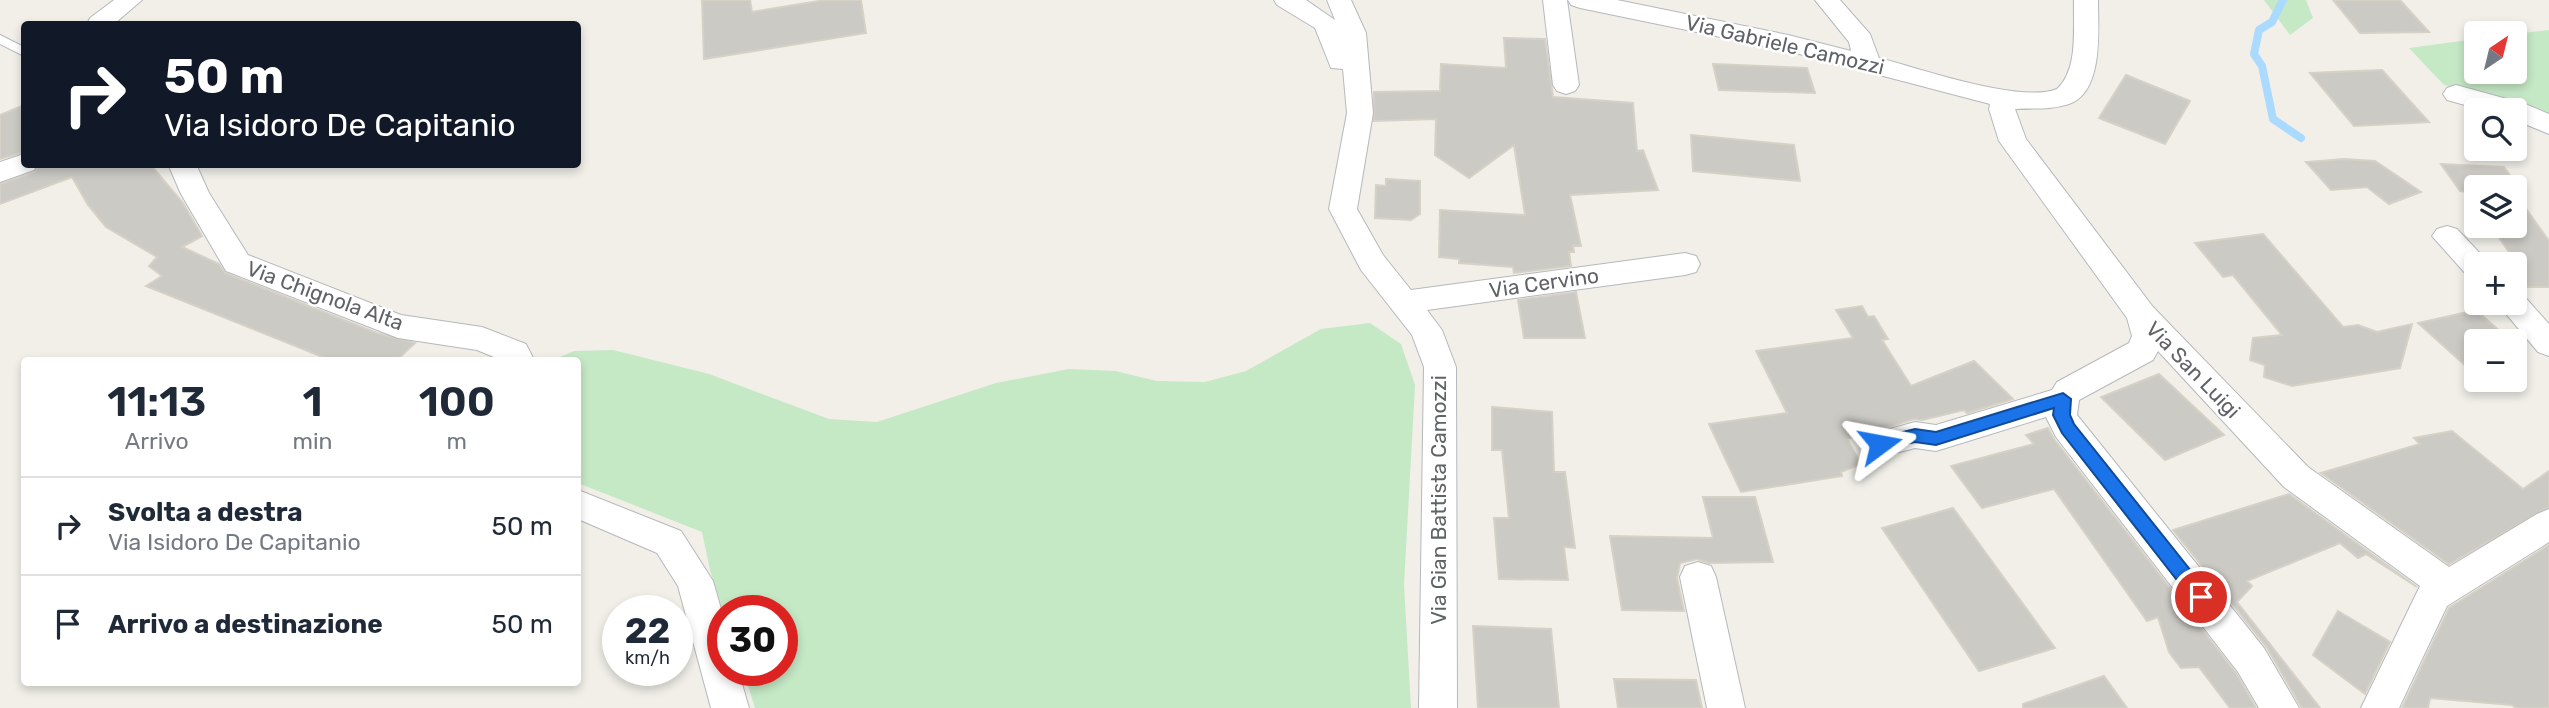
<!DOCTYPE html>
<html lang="it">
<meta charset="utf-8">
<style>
:root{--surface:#fff;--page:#f2f2f3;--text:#1f2937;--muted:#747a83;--line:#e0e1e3}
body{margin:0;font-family:Rubik,sans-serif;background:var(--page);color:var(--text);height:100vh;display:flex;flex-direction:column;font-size:26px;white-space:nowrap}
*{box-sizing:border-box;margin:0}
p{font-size:23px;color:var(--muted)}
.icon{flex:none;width:38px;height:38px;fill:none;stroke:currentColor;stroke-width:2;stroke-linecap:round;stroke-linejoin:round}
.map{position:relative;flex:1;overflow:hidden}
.panel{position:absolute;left:21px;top:357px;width:560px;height:329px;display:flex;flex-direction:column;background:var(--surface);border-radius:7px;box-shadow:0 4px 10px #0003}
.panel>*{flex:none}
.guide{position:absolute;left:21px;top:21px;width:560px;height:147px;border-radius:7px;box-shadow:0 4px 10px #0003;background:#111827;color:#fff;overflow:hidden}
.needle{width:46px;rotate:35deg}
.controls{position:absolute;left:2464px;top:21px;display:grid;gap:14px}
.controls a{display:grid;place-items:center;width:63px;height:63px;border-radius:7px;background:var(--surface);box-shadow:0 4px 10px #0003;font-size:35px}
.speed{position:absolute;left:602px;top:595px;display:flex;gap:14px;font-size:35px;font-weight:700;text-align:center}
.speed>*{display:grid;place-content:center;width:91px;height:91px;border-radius:50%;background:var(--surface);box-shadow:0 4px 10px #0003;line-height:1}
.speed small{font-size:18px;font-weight:400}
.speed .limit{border:10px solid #d22;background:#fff;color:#111}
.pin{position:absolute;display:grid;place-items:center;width:60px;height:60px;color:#fff;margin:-30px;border:4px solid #fff;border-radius:50%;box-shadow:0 2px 7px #0007}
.me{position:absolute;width:77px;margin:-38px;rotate:77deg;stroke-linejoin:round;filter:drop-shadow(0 0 5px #0008)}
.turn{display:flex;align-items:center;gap:24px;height:147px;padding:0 28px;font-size:32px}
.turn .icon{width:91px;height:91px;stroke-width:2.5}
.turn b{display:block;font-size:49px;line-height:60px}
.eta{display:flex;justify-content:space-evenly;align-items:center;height:119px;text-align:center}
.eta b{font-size:42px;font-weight:600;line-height:49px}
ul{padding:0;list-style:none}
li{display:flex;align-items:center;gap:21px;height:98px;padding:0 28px;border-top:2px solid var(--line)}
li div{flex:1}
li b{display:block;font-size:26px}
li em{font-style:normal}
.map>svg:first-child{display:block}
.green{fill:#c5e8c5}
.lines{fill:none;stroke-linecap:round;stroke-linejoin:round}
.stream{stroke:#aadaff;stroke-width:8}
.building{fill:#cccac5;stroke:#d6d1c6;stroke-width:2}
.service-casing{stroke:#b5b8bc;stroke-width:2}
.minor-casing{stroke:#b5b8bc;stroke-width:2}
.service{fill:#fff;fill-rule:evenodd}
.minor{fill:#fff;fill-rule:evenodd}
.route{fill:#1a73e8;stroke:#114b97;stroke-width:2}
.labels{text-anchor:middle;stroke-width:5;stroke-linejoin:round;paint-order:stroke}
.street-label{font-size:21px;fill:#5f6368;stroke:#fff}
</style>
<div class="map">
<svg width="2549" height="708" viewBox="0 0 2549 708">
<rect width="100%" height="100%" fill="#f1efe8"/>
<path class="green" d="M 2264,0 L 2306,0 L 2313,18 L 2290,35 Z
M 2549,30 L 2549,121 L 2471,92 L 2444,85 L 2409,48 L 2476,39 L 2476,72 L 2515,72 L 2515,34 Z
M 1370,323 L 1401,344 L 1415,385 L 1404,585 L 1411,708 L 755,708 L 743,670 L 782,670 L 782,611 L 723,611 L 710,570 L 702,532 L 578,483 L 578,360 L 553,360 L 574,351 L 613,350 L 709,374 L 829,419 L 877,422 L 996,383 L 1069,369 L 1115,371 L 1157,381 L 1205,382 L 1246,371 L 1321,329 Z"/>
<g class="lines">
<path class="stream" d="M 2283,0 L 2272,22 L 2259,30 L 2254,54 L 2262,66 L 2273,119 L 2301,138"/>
</g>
<path class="building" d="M 702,0 L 750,0 L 752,12 L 825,0 L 861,0 L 866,33 L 704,59 Z
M 2333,0 L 2400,0 L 2429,32 L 2360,33 Z
M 1504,38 L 1545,39 L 1553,97 L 1633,103 L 1637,151 L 1643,150 L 1658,190 L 1570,195 L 1581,246 L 1573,246 L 1574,252 L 1569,252 L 1571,266 L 1514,273 L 1513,267 L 1459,263 L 1459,259 L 1439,257 L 1440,210 L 1525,215 L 1514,145 L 1469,178 L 1435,155 L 1436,119 L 1374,121 L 1374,92 L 1440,91 L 1441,64 L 1506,68 Z
M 1713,64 L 1807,68 L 1815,93 L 1719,90 Z
M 2382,70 L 2429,122 L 2354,126 L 2310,73 Z
M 2126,75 L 2190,101 L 2165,144 L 2099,118 Z
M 24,105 L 24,152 L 0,159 L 0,115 Z
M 1691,135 L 1794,145 L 1800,181 L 1693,171 Z
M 2344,159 L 2375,161 L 2421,192 L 2389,204 L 2367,187 L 2331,190 L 2306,162 Z
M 39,164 L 150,164 L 183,203 L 202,236 L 182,247 L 219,264 L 225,273 L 377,333 L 415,343 L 397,360 L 330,360 L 146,286 L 162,276 L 149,266 L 157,257 L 106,227 L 88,205 L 72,177 L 0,204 L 0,184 L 35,172 Z
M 2441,164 L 2504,167 L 2525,196 L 2517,196 L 2549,241 L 2549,287 L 2525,287 L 2515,275 L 2515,264 L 2511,264 L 2504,255 L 2511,255 L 2491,226 L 2515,226 L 2515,187 L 2476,187 L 2476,205 L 2467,192 L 2460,191 Z
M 1386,179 L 1420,181 L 1420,214 L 1411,220 L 1375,218 L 1376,185 L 1386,186 Z
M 2263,234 L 2343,327 L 2358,325 L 2377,332 L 2412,324 L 2400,368 L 2292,386 L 2264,377 L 2265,365 L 2250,360 L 2253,338 L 2282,335 L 2233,275 L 2223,277 L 2195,243 Z
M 1576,292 L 1585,338 L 1524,338 L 1518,300 Z
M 1862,306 L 1868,317 L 1874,316 L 1888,339 L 1882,340 L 1911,386 L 1974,361 L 2013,399 L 1967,413 L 1964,410 L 1922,420 L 1914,419 L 1847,439 L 1861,464 L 1841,472 L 1842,476 L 1741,492 L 1709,424 L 1787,413 L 1756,351 L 1853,338 L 1836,310 Z
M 2476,310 L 2511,341 L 2476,341 L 2476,375 L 2418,323 Z
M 2159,374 L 2224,435 L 2165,460 L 2101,397 Z
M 1492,407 L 1552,412 L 1554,472 L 1565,472 L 1575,548 L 1564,547 L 1568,580 L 1499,579 L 1494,518 L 1509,518 L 1502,450 L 1492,450 Z
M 2048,428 L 2054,439 L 2236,673 L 2256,708 L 2230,708 L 2199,667 L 2181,668 L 2169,652 L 2158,617 L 2147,621 L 2054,489 L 1982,508 L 1951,466 L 2034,444 L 2026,435 Z
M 2452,431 L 2523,489 L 2549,471 L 2549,507 L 2449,564 L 2321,473 L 2420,444 L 2414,438 Z
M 2289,494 L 2417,587 L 2366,554 L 2358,558 L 2340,543 L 2247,581 L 2252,586 L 2237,602 L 2320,708 L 2302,708 L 2266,646 L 2173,530 Z
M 1703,497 L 1755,497 L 1773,562 L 1709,563 L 1697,559 L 1680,563 L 1677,578 L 1684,611 L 1622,610 L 1610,536 L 1713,538 Z
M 1953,508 L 2055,648 L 1979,671 L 1882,528 Z
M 2549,545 L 2549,708 L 2516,708 L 2512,705 L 2430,698 L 2428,708 L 2402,708 L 2449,608 Z
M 2338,611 L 2390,642 L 2365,694 L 2313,655 Z
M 1473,626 L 1551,629 L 1559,708 L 1478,708 Z
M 2104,676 L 2127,708 L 2023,708 L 2023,704 Z
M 1614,679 L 1696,680 L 1702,708 L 1618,708 Z"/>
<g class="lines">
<defs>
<path id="service" d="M 0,35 L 24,47 L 24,56 L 0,44 Z"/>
<path id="minor" d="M 114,0 L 142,0 L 114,24 L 87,24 L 90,18 Z
M 1274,0 L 1306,0 L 1335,20 L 1327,0 L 1351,0 L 1366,33 L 1373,113 L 1357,209 L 1383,255 L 1411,290 L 1685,253 L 1696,256 L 1700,264 L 1696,272 L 1685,275 L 1427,310 L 1442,330 L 1456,367 L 1457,708 L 1419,708 L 1424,367 L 1412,335 L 1361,270 L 1329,209 L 1347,113 L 1343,69 L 1331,68 L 1315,28 L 1277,5 Z
M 1543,0 L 1567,0 L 1579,85 L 1575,91 L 1566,94 L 1557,91 L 1553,85 Z
M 1568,0 L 1617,0 L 1788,35 L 1851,51 L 1849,42 L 1815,0 L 1840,0 L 1870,34 L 1879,58 C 1919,68 2020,104 2057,89 C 2079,69 2073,27 2074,0 L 2098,0 C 2098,29 2104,92 2069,104 C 2051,110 2033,108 2015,109 L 2026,139 L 2153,307 L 2308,467 L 2449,567 L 2537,514 L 2549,509 L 2549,542 L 2447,606 L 2399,708 L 2361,708 L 2420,586 L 2284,487 L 2158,351 L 2153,360 L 2079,400 L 2077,415 L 2264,648 L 2299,708 L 2259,708 L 2238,672 L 2056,437 L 2046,417 L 1936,451 L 1915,448 L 1880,457 L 1868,453 L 1863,444 L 1868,435 L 1915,422 L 1936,425 L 2052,390 L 2057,382 L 2129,343 L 2132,336 L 2127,318 L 1999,141 L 1989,109 L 1990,104 L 1788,51 L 1580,8 L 1571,5 Z
M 2456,85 L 2525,104 L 2549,114 L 2549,134 L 2515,120 L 2515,110 L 2483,110 L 2447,100 L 2443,94 L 2447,88 Z
M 24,154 L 24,164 L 37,164 L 34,170 L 0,182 L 0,162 Z
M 168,164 L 196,164 L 209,193 L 248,255 L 401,315 L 482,327 L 526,344 L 534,360 L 501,360 L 477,350 L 398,338 L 226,271 L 181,194 Z
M 2447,226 L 2457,229 L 2490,264 L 2476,264 L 2476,276 L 2465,273 L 2432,236 L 2437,229 Z
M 2515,293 L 2523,295 L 2549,324 L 2549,356 L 2538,352 L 2497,303 L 2515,303 Z
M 578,490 L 681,531 L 713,581 L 723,616 L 723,670 L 738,670 L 749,708 L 711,708 L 678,586 L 657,553 L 578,519 Z
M 1698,562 L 1711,566 L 1716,577 L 1745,708 L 1707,708 L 1680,577 L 1685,566 Z"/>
</defs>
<use href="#service" class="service-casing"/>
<use href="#minor" class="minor-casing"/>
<use href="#service" class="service"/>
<use href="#minor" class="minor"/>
</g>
<path class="route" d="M 2063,393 L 2071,399 L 2070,415 L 2074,424 L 2207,591 L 2210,597 L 2207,602 L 2201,605 L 2194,602 L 2062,433 L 2053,415 L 2054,408 L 1936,445 L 1915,442 L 1880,450 L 1874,448 L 1871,444 L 1874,439 L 1915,429 L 1936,432 Z"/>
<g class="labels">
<g class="street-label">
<text transform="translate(1785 45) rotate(13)" y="7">Via Gabriele Camozzi</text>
<text transform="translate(1544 283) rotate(-8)" y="7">Via Cervino</text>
<text transform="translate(325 296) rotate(20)" y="7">Via Chignola Alta</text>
<text transform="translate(2193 370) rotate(46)" y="7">Via San Luigi</text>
<text transform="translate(1439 500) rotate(-90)" y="7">Via Gian Battista Camozzi</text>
</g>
</g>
</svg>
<div class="controls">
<a><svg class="needle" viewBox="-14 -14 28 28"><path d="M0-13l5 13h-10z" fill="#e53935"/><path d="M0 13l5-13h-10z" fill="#747a83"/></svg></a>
<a><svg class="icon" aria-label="search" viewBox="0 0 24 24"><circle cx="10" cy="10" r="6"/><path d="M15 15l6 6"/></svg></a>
<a><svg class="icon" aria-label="layers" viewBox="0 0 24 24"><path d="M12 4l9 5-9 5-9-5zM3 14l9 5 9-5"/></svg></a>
<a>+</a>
<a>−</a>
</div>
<div class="speed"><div>22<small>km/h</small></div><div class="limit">30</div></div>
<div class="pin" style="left:2201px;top:597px;background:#d93025"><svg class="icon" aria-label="arrive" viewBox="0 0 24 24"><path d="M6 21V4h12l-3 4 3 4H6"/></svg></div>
<svg class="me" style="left:1880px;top:444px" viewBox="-20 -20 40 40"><path d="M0-17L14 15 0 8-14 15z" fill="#1a73e8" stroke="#fff" stroke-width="4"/></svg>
<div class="guide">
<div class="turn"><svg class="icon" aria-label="right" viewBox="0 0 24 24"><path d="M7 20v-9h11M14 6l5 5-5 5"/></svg><div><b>50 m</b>Via Isidoro De Capitanio</div></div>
</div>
<section class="panel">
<div class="eta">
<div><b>11:13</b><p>Arrivo</p></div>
<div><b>1</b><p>min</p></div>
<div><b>100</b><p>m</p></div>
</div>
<ul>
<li><svg class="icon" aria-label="right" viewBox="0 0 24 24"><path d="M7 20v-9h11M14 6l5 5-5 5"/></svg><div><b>Svolta a destra</b><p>Via Isidoro De Capitanio</p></div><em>50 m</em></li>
<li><svg class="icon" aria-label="arrive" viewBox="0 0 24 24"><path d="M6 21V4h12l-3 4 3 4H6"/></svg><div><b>Arrivo a destinazione</b></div><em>50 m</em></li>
</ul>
</section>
</div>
